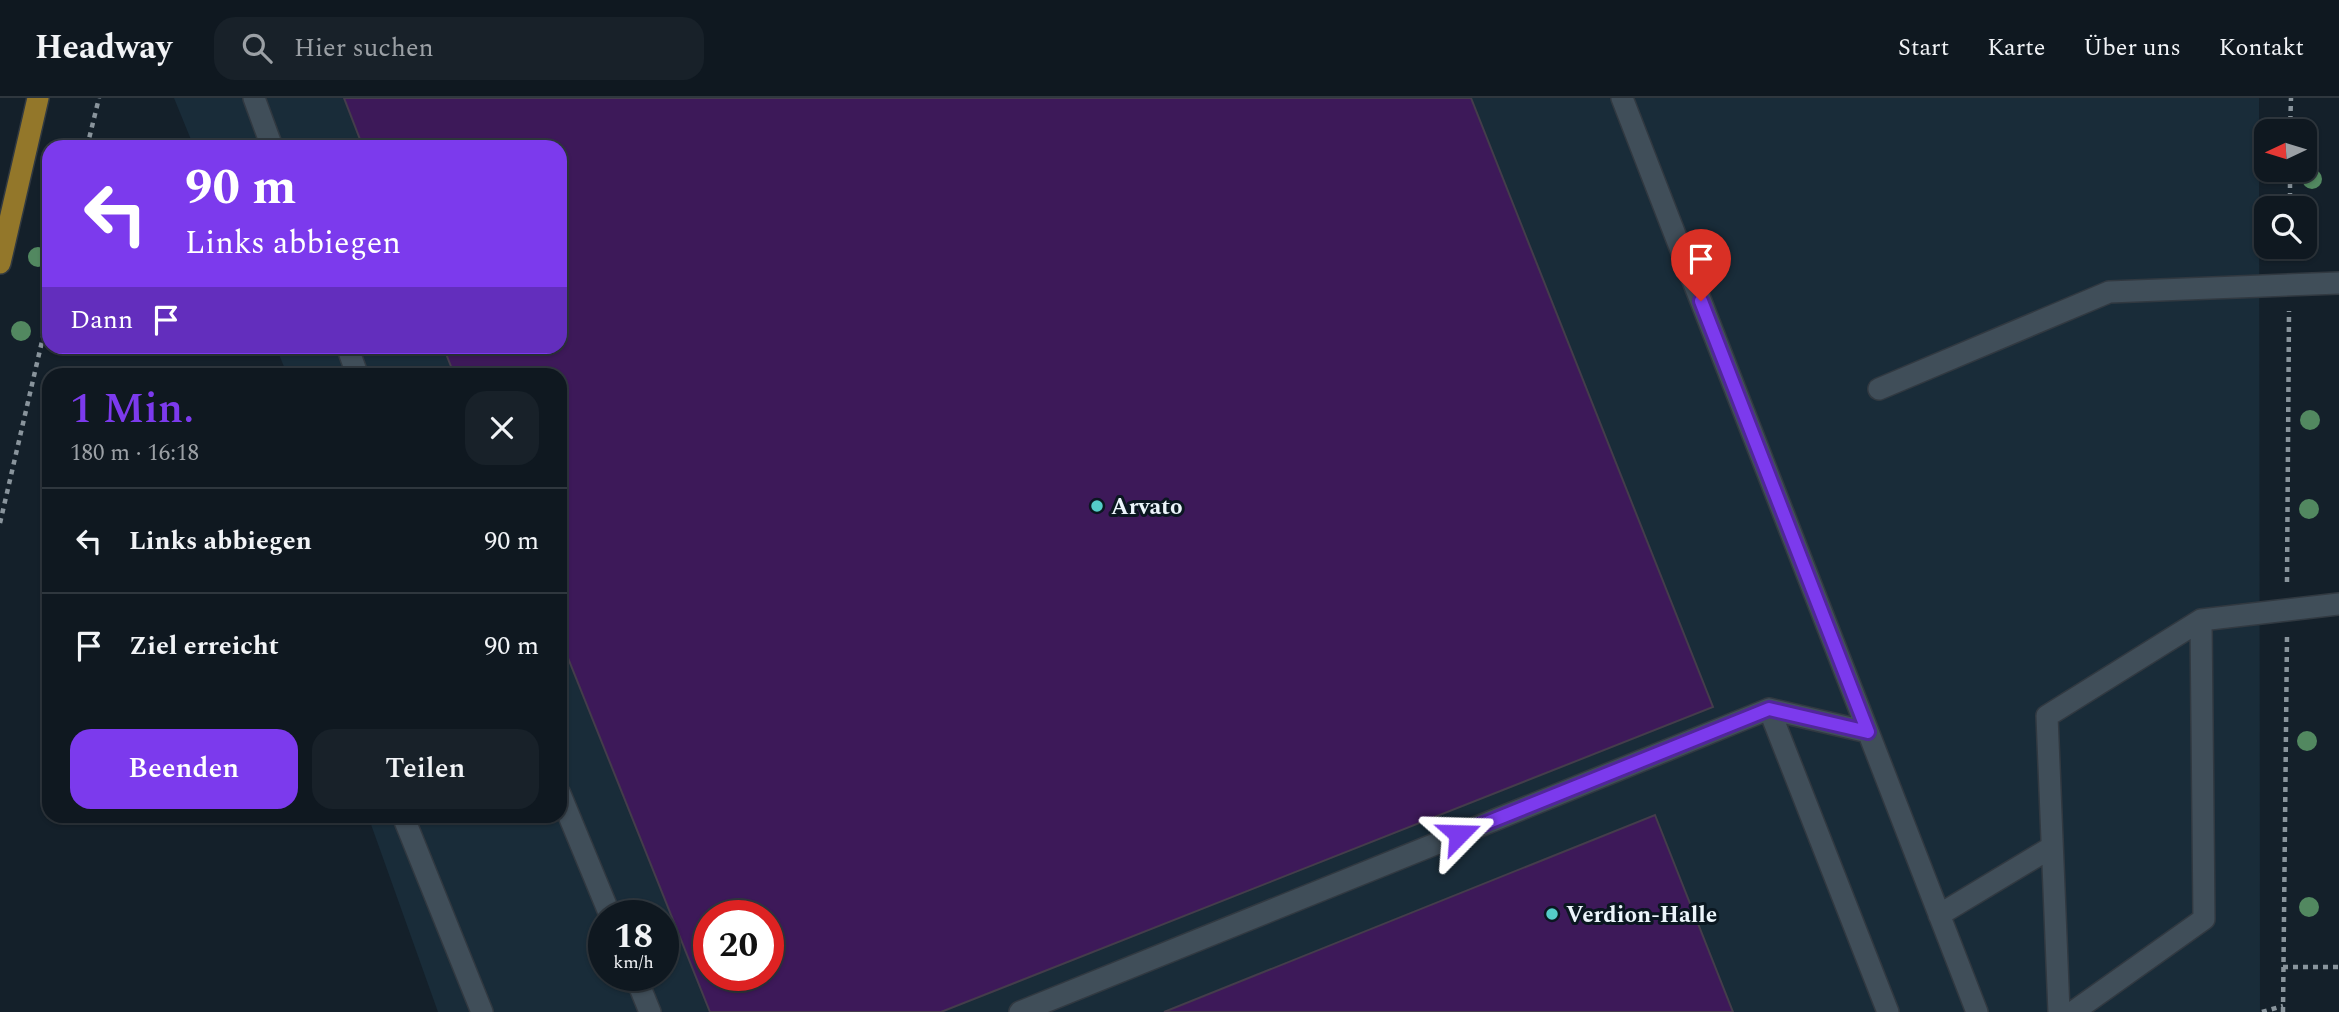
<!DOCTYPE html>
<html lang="de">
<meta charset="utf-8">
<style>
:root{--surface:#0f1820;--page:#182129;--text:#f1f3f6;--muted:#9ba0a5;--line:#2f373e;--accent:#7c3aed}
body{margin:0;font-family:Spectral,serif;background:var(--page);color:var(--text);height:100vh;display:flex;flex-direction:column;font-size:26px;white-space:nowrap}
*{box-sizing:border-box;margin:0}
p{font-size:23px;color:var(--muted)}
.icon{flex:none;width:38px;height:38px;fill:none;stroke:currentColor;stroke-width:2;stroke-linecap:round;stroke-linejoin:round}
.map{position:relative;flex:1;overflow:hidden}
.details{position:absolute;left:42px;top:270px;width:525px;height:455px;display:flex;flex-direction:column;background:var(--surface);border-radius:21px;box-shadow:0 2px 5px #0004,0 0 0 2px var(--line)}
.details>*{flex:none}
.hud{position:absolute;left:42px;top:42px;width:525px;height:214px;border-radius:21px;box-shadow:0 2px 5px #0004,0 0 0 2px var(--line);background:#7c3aed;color:#fff;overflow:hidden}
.needle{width:46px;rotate:266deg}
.buttons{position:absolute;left:2254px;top:21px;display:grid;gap:14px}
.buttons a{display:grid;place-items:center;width:63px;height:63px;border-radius:14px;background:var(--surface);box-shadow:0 2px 5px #0004,0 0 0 2px var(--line);font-size:35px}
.speed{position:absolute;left:588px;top:802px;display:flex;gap:14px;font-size:35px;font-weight:700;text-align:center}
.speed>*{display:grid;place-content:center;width:91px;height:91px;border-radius:50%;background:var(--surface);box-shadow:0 2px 5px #0004,0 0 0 2px var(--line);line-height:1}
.speed small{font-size:18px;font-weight:400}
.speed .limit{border:10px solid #d22;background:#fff;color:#111}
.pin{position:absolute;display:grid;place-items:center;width:60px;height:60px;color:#fff;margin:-72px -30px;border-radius:50% 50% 50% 0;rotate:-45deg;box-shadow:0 0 7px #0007}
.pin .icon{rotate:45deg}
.me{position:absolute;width:77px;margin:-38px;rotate:68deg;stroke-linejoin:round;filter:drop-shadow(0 0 5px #0008)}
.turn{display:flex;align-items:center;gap:24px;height:147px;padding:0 28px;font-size:32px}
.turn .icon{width:91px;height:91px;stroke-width:2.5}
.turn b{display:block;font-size:49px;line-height:60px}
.then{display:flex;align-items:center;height:66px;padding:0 28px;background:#0003;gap:14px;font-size:26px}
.round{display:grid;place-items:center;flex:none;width:74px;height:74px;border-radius:21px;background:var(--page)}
.summary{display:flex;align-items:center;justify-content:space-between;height:119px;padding:0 28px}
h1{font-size:42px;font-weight:600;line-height:52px;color:var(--accent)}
.action{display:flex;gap:14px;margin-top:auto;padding:14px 28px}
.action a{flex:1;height:80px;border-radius:21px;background:var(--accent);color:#fff;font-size:28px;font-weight:600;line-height:80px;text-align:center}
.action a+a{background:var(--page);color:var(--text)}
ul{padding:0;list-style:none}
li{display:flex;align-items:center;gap:21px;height:105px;padding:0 28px;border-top:2px solid var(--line)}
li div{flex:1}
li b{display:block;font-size:26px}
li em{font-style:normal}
header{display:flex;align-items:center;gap:42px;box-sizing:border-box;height:98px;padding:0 35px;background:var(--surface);border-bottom:2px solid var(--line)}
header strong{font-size:33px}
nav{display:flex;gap:38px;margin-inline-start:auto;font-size:24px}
.search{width:490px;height:63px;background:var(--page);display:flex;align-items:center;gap:18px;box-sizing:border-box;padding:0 24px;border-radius:21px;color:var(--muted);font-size:26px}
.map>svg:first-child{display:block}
.built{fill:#192c39;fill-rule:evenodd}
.building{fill:#3d1959;stroke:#443d4b;stroke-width:2;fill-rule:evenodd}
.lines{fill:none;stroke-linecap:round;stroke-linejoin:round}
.minor-casing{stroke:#313941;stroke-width:24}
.major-casing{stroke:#313941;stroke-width:24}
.path{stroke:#89949c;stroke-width:4.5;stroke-dasharray:5 5;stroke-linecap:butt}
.minor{stroke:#404e59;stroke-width:21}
.major{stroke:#93772a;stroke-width:21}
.tree{fill:#528860}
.route-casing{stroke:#51269a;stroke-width:18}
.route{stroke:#7c3aed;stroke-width:12}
.poi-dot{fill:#54cdc8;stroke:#0a1720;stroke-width:2.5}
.labels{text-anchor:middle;stroke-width:6;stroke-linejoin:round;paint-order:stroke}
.poi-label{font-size:23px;font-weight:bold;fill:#ecf5fb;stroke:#0a1720;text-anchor:start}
</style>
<header>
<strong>Headway</strong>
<div class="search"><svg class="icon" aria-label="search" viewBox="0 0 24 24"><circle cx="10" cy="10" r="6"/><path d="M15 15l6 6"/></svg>Hier suchen</div>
<nav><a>Start</a><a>Karte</a><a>Über uns</a><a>Kontakt</a></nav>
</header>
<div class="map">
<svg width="2339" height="914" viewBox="0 0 2339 914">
<rect width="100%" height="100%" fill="#14202a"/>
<path class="built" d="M 174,0 L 2259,0 L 2260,914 L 438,914 L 368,718 L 560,718 L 560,276 L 287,276 L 276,249 L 560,248 L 560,49 L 194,49 ZM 604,817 L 663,817 L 663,877 L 604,877 ZM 709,817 L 768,817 L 768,877 L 709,877 Z"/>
<path class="building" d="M 344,0 L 1471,0 L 1713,609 L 941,914 L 710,914 L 560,540 L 560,276 L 454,276 L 443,248 L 560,248 L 560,49 L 363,49 ZM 709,817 L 768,817 L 768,877 L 709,877 Z
M 1655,717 L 1733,914 L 1164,914 Z"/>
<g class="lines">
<defs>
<path id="minor" d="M 254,0 L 272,49
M 1622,0 L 1977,914
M 347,248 L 357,276
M 1879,291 L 2109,194 L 2339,185
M 1769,611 L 1888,914
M 560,696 L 610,817
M 403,718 L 482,914
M 1939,817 L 2052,749
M 635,877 L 650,914
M 1020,914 L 1769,611 L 1868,634
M 2059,914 L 2047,618 L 2201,522 L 2339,506
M 2073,914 L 2204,821 L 2201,522"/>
<path id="major" d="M 0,165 L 38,0"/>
</defs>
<use href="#minor" class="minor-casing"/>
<use href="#major" class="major-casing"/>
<path class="path" d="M 2290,33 L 2291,0
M 87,49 L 99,0
M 2290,110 L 2290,72
M 2289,162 L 2289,149
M 0,425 L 49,213
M 2287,484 L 2289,213
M 2283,869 L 2339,869
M 2262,914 L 2283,908
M 2283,914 L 2287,538"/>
<use href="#minor" class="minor"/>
<use href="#major" class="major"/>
</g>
<g class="tree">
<circle cx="2312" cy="81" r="10"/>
<circle cx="38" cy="159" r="10"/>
<circle cx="21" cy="233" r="10"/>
<circle cx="2310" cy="322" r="10"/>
<circle cx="2309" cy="411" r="10"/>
<circle cx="2307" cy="643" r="10"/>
<circle cx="2309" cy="809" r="10"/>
</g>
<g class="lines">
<defs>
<path id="route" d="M 1459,736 L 1769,611 L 1868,634 L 1701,203"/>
</defs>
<use href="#route" class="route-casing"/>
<use href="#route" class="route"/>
</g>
<g class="poi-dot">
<circle cx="1097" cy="408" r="7"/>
<circle cx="1552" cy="816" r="7"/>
</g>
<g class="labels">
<g class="poi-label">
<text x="1111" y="416">Arvato</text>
<text x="1566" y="824">Verdion-Halle</text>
</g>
</g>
</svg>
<div class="buttons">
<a><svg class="needle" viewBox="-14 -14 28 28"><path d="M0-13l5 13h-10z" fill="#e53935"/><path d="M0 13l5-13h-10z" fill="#9ba0a5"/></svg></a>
<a><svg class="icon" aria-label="search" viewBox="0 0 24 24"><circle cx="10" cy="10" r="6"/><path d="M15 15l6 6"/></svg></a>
</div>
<div class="speed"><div>18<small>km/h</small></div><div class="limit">20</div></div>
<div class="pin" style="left:1701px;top:203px;background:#d93025"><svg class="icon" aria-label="arrive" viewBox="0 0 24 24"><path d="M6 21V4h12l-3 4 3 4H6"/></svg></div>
<svg class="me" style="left:1459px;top:736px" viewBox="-20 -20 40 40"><path d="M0-17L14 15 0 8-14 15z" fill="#7c3aed" stroke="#fff" stroke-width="4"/></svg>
<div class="hud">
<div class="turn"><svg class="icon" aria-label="left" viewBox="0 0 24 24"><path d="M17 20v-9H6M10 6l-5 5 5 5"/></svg><div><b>90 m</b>Links abbiegen</div></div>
<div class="then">Dann<svg class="icon" aria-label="arrive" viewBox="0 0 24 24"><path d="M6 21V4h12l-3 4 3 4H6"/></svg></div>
</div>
<section class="details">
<div class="summary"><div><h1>1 Min.</h1><p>180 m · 16:18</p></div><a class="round"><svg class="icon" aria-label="close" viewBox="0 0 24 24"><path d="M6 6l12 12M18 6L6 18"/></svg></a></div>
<ul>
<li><svg class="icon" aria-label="left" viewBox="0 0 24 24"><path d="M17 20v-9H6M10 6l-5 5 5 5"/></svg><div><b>Links abbiegen</b></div><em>90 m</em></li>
<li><svg class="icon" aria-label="arrive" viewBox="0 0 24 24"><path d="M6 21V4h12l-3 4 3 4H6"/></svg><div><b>Ziel erreicht</b></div><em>90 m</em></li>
</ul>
<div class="action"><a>Beenden</a><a>Teilen</a></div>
</section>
</div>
